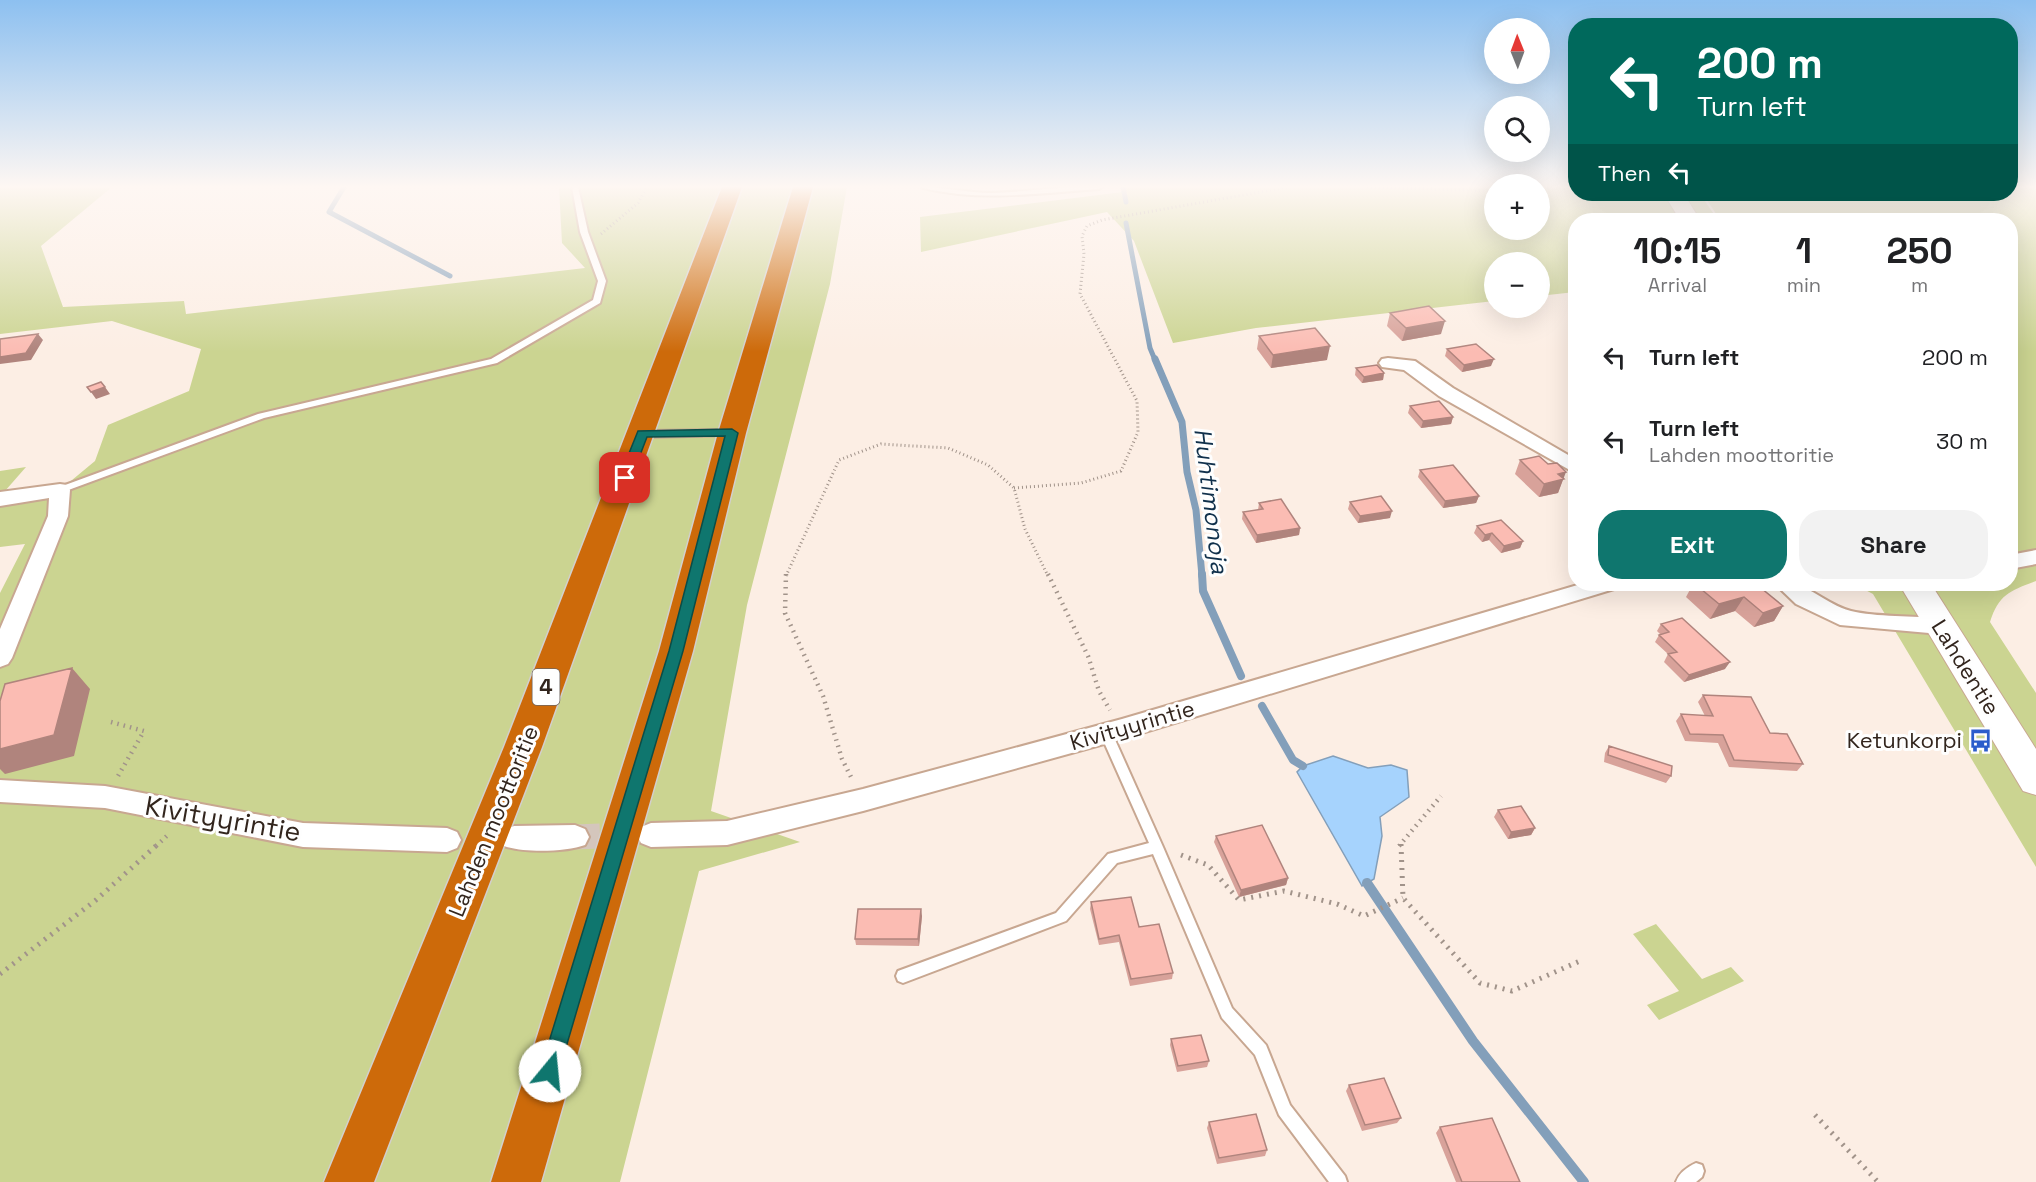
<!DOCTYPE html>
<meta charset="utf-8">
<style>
:root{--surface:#fff;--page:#f2f2f2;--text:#202124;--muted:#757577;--accent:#0f766e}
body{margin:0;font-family:"Space Grotesk",sans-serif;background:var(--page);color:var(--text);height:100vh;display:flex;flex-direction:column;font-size:22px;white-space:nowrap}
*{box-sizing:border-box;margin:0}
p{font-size:20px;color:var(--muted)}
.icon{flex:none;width:33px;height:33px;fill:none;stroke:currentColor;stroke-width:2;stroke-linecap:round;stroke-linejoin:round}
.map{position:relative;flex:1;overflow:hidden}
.drawer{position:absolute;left:1568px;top:213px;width:450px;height:378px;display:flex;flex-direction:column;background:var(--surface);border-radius:24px;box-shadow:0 6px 24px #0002}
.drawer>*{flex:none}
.top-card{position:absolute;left:1568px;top:18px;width:450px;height:183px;border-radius:24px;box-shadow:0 6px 24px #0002;background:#00695c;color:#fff;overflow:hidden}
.needle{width:39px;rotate:359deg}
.buttons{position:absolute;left:1484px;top:18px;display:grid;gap:12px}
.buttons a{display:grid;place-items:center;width:66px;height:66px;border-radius:50%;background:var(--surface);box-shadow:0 6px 24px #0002;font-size:30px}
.pin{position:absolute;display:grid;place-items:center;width:51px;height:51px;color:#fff;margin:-26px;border-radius:12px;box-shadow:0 3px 9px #0006}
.me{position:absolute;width:66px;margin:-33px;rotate:17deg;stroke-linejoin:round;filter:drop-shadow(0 0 4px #0008)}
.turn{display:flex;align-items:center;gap:21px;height:126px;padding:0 30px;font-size:27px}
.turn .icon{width:78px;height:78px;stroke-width:2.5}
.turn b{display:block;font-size:42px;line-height:51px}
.then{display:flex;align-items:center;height:57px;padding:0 30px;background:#0003;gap:12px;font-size:22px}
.eta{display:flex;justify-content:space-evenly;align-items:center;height:102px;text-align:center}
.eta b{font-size:36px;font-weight:700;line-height:42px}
.action{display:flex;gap:12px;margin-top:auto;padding:12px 30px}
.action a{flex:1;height:69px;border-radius:24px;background:var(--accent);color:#fff;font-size:24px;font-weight:700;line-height:69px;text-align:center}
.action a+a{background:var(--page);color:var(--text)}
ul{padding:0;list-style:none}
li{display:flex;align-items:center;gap:18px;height:84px;padding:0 30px}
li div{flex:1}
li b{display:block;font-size:22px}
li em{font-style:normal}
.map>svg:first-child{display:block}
.green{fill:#cbd491}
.water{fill:#a6d3fd;stroke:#839fba;stroke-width:1.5}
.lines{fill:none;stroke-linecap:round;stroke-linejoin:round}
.stream-far3{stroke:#839fba;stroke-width:5}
.stream-far2{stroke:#839fba;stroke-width:7}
.stream-far1{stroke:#839fba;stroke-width:8}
.stream{stroke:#839fba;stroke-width:10}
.street-tunnel{stroke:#d4c6bc;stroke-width:25;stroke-dasharray:25 13;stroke-linecap:butt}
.lane-casing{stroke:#c8a791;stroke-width:4}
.street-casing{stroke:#c8a791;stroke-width:4}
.secondary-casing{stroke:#c8a791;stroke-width:2}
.highway-casing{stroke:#d2cfcd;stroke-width:3}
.path-far2{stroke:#a1938a;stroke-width:3;stroke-dasharray:1 3;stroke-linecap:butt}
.path-far1{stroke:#a1938a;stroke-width:4.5;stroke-dasharray:1.5 5;stroke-linecap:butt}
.path{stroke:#a1938a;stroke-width:5;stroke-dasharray:2 6;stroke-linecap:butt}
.lane{fill:#fff;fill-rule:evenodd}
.street{fill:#fff;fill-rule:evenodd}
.secondary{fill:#fff;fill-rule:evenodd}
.highway{fill:#cd6a0a;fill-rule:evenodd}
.wall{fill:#d8a29a}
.shaded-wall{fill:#b0847d}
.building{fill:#fbbcb3;stroke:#b0847d;stroke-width:1.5}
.route{fill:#0f766e;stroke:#0a4d48;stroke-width:1.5}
.labels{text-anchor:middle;stroke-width:6;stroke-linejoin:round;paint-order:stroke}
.shield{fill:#fefefe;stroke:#6f6660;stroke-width:1.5}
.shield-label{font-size:21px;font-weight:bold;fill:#32251d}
.street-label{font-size:22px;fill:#32251d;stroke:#fefefe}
.poi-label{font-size:22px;fill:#32251d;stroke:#fefefe;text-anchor:end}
.water-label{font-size:24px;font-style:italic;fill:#10304b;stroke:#fefefe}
.near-street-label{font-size:27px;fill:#32251d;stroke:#fefefe}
</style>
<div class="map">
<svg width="2036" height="1182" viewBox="0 0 2036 1182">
<rect width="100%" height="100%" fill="#fceee4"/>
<path class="green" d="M 0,187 L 112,187 L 41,246 L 63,307 L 184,301 L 186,314 L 585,268 L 562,243 L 559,187 L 847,187 L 830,284 L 747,605 L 711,811 L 800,842 L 699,871 L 620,1182 L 0,1182 L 0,593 L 25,544 L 0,547 L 0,471 L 26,467 L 5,491 L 42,498 L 60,490 L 95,461 L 108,425 L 189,391 L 201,349 L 112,321 L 0,334 Z
M 1121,187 L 1494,187 L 1494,230 L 1539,230 L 1539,187 L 1575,187 L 1575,194 L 1700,194 L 1718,220 L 1575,220 L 1575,292 L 1539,296 L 1539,262 L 1494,262 L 1494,301 L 1256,328 L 1173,343 L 1134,241 L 1107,212 L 921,252 L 920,217 L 1123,192 Z
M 2010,187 L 2036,187 L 2036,581 C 2010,591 1999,594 1990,622 L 2036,693 L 2036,867 L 1873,594 L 1854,584 L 2010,584 L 2010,220 L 1720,220 L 1703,194 L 2010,194 Z
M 1656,924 L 1702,979 L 1731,967 L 1744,981 L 1659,1020 L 1647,1005 L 1679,991 L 1633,934 Z"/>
<path class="water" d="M 1333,756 L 1368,768 L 1391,765 L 1407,770 L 1409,797 L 1380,817 L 1382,836 L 1374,879 L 1362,886 L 1297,772 L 1303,766 Z"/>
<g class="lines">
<path class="stream-far3" d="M 344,187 L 329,212 L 450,276
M 1123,187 L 1126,202
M 1126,223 L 1150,348 L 1155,360"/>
<path class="stream-far2" d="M 1155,359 L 1182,422 L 1187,472 L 1196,510 L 1202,576"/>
<path class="stream-far1" d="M 1202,574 L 1203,591 L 1241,676
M 1262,706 L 1293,760 L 1303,766"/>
<path class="stream" d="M 1367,883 L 1473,1041 L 1584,1182"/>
<path class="street-tunnel" d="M 575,837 L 631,835"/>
<defs>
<path id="lane" d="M 572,187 L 578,187 L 588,232 L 606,281 L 600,303 L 497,363 L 264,418 L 63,492 L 60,493 L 55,490 L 57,488 L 258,414 L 491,359 L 593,300 L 598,281 L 580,232 Z
M 922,187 C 945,187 968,193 991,193 C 1028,192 1065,185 1102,187 L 1099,189 C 1040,193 981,202 923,188 Z
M 732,430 L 735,431 L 736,433 L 735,435 L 642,437 L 638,434 L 642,431 Z
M 1106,728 L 1110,730 L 1112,733 L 1163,847 L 1232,1008 L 1266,1045 L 1290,1105 L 1345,1176 L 1347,1182 L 1329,1182 L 1279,1115 L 1255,1055 L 1222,1018 L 1153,854 L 1117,863 L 1066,921 L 903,983 L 898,981 L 896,976 L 898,971 L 1056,913 L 1108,854 L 1149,843 L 1100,733 L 1102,730 Z
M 1696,1163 L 1702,1165 L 1704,1171 L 1702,1177 L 1696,1182 L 1676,1182 C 1679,1173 1687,1167 1696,1163 Z"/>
<path id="street" d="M 1388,358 L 1415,361 L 1453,388 L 1575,459 L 1575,473 L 1439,396 L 1404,370 L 1382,367 L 1379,363 L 1382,359 Z
M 60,484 L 67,485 L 70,490 L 68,516 L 12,658 L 8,664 L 0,667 L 0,629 L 48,516 L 49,498 L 0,506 L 0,492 Z
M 2036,550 L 2036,564 L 2010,569 L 2010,555 Z
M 1581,584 L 1617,584 L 1614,589 L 1122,739 L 863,811 L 727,845 L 651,847 L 641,843 L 637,835 L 641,827 L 651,823 L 727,821 L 863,789 L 1122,719 Z
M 1775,584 C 1809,580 1821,603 1851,611 C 1875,617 1915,616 1940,618 L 1948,620 L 1952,626 L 1948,632 L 1940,634 L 1840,625 L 1796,604 Z
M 0,780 L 105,786 L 303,823 L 447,828 L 457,832 L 461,840 L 457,848 L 447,852 L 303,847 L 105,808 L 0,802 Z
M 575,825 L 585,829 L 589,837 L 585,845 C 566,852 523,853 504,846 L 500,838 L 504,830 L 514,826 Z"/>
<path id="secondary" d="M 1664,194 L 1684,194 L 1700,220 L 1680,220 Z
M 1899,584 L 1931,584 L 2036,749 L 2036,795 L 2023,791 Z"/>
<path id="highway" d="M 722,187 L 742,187 L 542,747 L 374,1182 L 324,1182 L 504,747 Z
M 793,187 L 813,187 L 746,433 L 693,651 L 541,1182 L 491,1182 L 659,651 L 718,433 Z"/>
</defs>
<use href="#lane" class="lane-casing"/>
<use href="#street" class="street-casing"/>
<use href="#secondary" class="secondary-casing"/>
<use href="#highway" class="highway-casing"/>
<path class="path-far2" d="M 1367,187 L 1494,191
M 1539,190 L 1550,187
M 1642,194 L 1653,194
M 601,234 L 638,203 L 647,187
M 1014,488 L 1081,483 L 1121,471 L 1138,432 L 1137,401 L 1080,294 L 1084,254 L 1082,236 L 1087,226 L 1102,220 L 1289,187
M 786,576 L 839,460 L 881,444 L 948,448 L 988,465 L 1014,488 L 1025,529 L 1048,576"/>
<path class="path-far1" d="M 786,574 L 785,613 L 823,696 L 842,759 L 853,781
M 1048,574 L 1088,656 L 1099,691 L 1110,710
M 111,722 L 144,731 L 118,776
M 156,846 L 170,833
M 1399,846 L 1441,796"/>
<path class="path" d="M 1401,844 L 1403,898 L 1480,983 L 1512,991 L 1580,961
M 1181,855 L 1208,865 L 1239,900 L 1284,891 L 1337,904 L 1364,916 L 1403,898
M 0,974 L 96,900 L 158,844
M 1815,1115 L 1878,1182"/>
<use href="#lane" class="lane"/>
<use href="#street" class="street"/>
<use href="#secondary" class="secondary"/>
<use href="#highway" class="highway"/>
</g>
<path class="wall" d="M 1390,313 L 1441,334 L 1402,341 L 1387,326 Z
M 1259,336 L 1327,360 L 1271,368 L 1257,349 Z
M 1447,349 L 1491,366 L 1462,372 L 1445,356 Z
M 1356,368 L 1384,373 L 1383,380 L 1362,383 L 1355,375 Z
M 1410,406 L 1453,417 L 1451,424 L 1421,428 L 1408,413 Z
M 1520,460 L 1563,479 L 1558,493 L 1539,497 L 1515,474 Z
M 1420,470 L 1479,496 L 1476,503 L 1443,508 L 1418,477 Z
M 1350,502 L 1390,518 L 1358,523 L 1348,509 Z
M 1259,503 L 1300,528 L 1299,535 L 1256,543 L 1242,519 L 1243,512 L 1258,510 Z
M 1477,526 L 1523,541 L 1520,548 L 1501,553 L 1489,540 L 1482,542 L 1474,533 Z
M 1693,584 L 1756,584 L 1783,606 L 1774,621 L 1754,627 L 1735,611 L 1710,619 L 1686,597 Z
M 1661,624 L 1725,669 L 1684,682 L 1664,662 L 1668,654 L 1655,642 L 1659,635 L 1660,634 L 1657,631 Z
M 1703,695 L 1770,733 L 1803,764 L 1797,771 L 1729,767 L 1718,743 L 1685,741 L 1676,721 L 1681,714 L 1705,716 L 1698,702 Z
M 1609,746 L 1671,776 L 1666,783 L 1604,762 L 1605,753 Z
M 1498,810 L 1535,828 L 1531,835 L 1508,839 L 1494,817 Z
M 1216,836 L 1288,878 L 1286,885 L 1239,897 L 1214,842 Z
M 1091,902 L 1139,927 L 1173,973 L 1172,979 L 1130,986 L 1119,942 L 1099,945 L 1090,909 Z
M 922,916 L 919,946 L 856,945 L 855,939 Z
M 1171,1039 L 1209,1061 L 1207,1067 L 1177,1072 L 1170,1045 Z
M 1349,1085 L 1401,1118 L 1397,1123 L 1362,1131 L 1346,1091 Z
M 1209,1122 L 1267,1150 L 1265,1156 L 1217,1164 L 1207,1128 Z
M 1440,1127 L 1520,1182 L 1456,1182 L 1436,1133 Z"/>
<path class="shaded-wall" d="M 1445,321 L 1441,334 L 1402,341 L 1406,328 Z
M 38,334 L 43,340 L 31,360 L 0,364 L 0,357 Z
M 1330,346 L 1327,360 L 1271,368 L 1273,355 Z
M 1494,359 L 1491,366 L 1462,372 L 1464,365 Z
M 1384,373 L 1383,380 L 1362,383 L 1364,377 Z
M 105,387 L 110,394 L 96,399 L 91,392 Z
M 1453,417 L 1451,424 L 1421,428 L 1423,421 Z
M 1566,472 L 1558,493 L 1539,497 L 1544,484 L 1558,474 Z
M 1479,496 L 1476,503 L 1443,508 L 1445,501 Z
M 1392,511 L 1390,518 L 1358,523 L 1360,516 Z
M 1300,528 L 1299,535 L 1256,543 L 1257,535 Z
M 1492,533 L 1489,540 L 1482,542 L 1485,535 Z
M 1523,541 L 1520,548 L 1501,553 L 1504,546 Z
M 1744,597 L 1735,611 L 1710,619 L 1719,604 Z
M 1783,606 L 1774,621 L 1754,627 L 1763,613 Z
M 1730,662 L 1725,669 L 1684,682 L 1689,675 Z
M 72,668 L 90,689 L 74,756 L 5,774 L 0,769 L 0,749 Z
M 1535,828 L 1531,835 L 1508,839 L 1511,832 Z
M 1288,878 L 1286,885 L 1239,897 L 1241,890 Z
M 921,909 L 922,916 L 919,946 L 918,939 Z"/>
<path class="building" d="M 1429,306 L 1445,321 L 1406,328 L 1390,313 Z
M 1315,328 L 1330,346 L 1273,355 L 1259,336 Z
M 38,334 L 26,353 L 0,357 L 0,339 Z
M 1476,344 L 1494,359 L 1464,365 L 1447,349 Z
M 1377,365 L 1384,373 L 1364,377 L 1356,368 Z
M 101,382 L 105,387 L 91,392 L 87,387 Z
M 1439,401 L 1453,417 L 1423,421 L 1410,406 Z
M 1539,456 L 1548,464 L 1557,463 L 1566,472 L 1558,474 L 1564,479 L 1544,484 L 1520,460 Z
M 1453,465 L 1479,496 L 1445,501 L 1420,470 Z
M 1381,496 L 1392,511 L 1360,516 L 1350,502 Z
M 1281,499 L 1300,528 L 1257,535 L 1243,512 L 1263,509 L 1259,503 Z
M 1501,520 L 1523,541 L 1504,546 L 1492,533 L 1485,535 L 1477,526 Z
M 1695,584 L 1756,584 L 1783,606 L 1763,613 L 1744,597 L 1719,604 Z
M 1682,618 L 1730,662 L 1689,675 L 1668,654 L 1677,652 L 1659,635 L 1669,632 L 1661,624 Z
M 72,668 L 54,735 L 0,749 L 0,701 L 5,684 Z
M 1703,695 L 1751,697 L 1770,733 L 1787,734 L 1803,764 L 1734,760 L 1723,735 L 1690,734 L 1681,714 L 1713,716 Z
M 1609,746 L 1672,766 L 1671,776 L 1608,755 Z
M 1521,806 L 1535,828 L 1511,832 L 1498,810 Z
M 1262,825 L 1288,878 L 1241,890 L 1216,836 Z
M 1131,897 L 1139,927 L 1159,924 L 1173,973 L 1131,979 L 1119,935 L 1099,939 L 1091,902 Z
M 858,909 L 921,909 L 918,939 L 855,939 Z
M 1201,1035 L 1209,1061 L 1178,1066 L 1171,1039 Z
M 1384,1078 L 1401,1118 L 1365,1125 L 1349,1085 Z
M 1256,1114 L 1267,1150 L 1219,1158 L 1209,1122 Z
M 1492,1118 L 1520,1182 L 1462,1182 L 1440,1127 Z"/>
<linearGradient id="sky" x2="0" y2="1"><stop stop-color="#8dc0f0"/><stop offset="0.53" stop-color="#fef7f3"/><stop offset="1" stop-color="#fef7f3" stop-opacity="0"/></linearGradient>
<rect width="2036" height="352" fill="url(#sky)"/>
<path class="route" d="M 732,429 L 738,433 L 683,651 L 559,1071 L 557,1078 L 550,1081 L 543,1078 L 540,1071 L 669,651 L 725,436 L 647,437 L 630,481 L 621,481 L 619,478 L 638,431 Z"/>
<defs>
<symbol id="bus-bare" viewBox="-9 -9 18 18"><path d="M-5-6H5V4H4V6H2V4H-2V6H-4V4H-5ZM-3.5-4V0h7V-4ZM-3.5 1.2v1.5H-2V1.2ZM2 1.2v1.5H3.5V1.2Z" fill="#2c5dcb" stroke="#fefefe" stroke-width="2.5" paint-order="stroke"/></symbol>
</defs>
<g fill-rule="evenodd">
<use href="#bus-bare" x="1964" y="724" width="33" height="33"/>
</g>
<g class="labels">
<rect class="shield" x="532.5" y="669" width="27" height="36" rx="4.5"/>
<g class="shield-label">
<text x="546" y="694">4</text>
</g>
<g class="street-label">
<text transform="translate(1966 667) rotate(58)" y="8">Lahdentie</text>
<text transform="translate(1132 725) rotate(-16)" y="8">Kivityyrintie</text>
<text transform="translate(493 821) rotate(-68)" y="8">Lahden moottoritie</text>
</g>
<g class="poi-label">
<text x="1962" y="748">Ketunkorpi</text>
</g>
<g class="water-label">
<text transform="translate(1211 501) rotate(83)" y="8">Huhtimonoja</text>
</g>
<g class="near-street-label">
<text transform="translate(223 819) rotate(10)" y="9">Kivityyrintie</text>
</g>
</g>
</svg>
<div class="buttons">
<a><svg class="needle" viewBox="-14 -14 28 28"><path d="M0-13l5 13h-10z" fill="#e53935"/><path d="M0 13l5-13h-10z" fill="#757577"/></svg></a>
<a><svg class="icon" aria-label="search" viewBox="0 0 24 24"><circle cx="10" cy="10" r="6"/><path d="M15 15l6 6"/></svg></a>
<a>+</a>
<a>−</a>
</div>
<div class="pin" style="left:625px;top:478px;background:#d93025"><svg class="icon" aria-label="arrive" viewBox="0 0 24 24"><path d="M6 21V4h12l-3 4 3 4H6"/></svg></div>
<svg class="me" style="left:550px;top:1071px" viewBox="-20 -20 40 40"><circle r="19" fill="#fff"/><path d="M0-13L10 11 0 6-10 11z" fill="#0f766e"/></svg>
<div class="top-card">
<div class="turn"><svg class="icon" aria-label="left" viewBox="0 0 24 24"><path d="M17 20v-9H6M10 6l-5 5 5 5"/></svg><div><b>200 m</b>Turn left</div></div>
<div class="then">Then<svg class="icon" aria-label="left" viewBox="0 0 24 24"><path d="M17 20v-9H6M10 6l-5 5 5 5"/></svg></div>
</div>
<section class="drawer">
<div class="eta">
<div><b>10:15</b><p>Arrival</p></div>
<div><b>1</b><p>min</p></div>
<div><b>250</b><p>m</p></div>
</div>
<ul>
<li><svg class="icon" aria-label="left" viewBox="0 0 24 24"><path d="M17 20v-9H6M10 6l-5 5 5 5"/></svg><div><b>Turn left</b></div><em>200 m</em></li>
<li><svg class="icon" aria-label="left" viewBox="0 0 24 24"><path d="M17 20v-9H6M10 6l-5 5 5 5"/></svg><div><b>Turn left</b><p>Lahden moottoritie</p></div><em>30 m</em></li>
</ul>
<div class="action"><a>Exit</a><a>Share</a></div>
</section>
</div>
